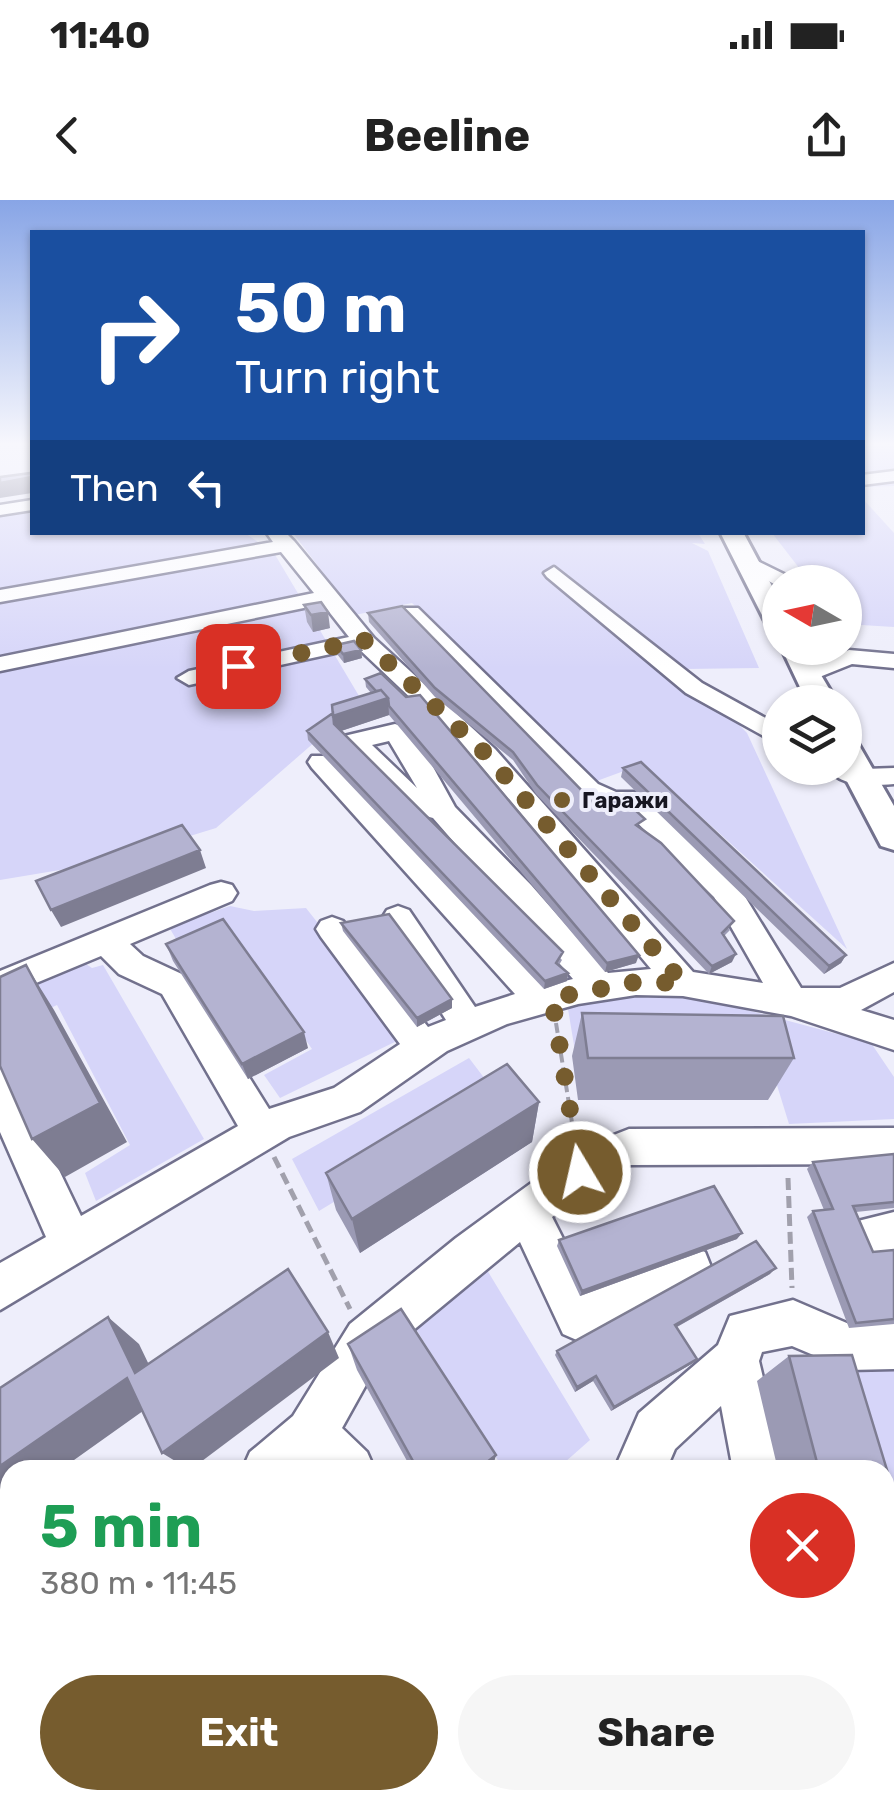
<!DOCTYPE html>
<meta charset="utf-8">
<style>
:root{--surface:#fff;--page:#f6f6f6;--text:#222;--muted:#767676;--accent:#765c2e}
body{margin:0;font-family:Rubik,sans-serif;background:var(--page);color:var(--text);height:100vh;display:flex;flex-direction:column;font-size:38px;white-space:nowrap}
*{box-sizing:border-box;margin:0}
p{font-size:32px;color:var(--muted)}
.icon{flex:none;width:55px;height:55px;fill:none;stroke:currentColor;stroke-width:2;stroke-linecap:round;stroke-linejoin:round}
.map{position:relative;flex:1;overflow:hidden}
.sheet{position:absolute;left:0px;top:1260px;width:895px;height:350px;display:flex;flex-direction:column;background:var(--surface);border-radius:30px 30px 0 0;box-shadow:0 2px 8px #0004}
.sheet>*{flex:none}
.hud{position:absolute;left:30px;top:30px;width:835px;height:305px;border-radius:0px;box-shadow:0 2px 8px #0004;background:#1a4fa0;color:#fff;overflow:hidden}
.needle{width:65px;rotate:279deg}
.controls{position:absolute;left:762px;top:365px;display:grid;gap:20px}
.controls a{display:grid;place-items:center;width:100px;height:100px;border-radius:50%;background:var(--surface);box-shadow:0 2px 8px #0004;font-size:50px}
.pin{position:absolute;display:grid;place-items:center;width:85px;height:85px;color:#fff;margin:-42px;border-radius:20px;box-shadow:0 5px 15px #0006}
.me{position:absolute;width:110px;margin:-55px;rotate:351deg;stroke-linejoin:round;filter:drop-shadow(0 0 8px #0008)}
.turn{display:flex;align-items:center;gap:35px;height:210px;padding:0 40px;font-size:45px}
.turn .icon{width:130px;height:130px;stroke-width:2.5}
.turn b{display:block;font-size:70px;line-height:85px}
.then{display:flex;align-items:center;height:95px;padding:0 40px;background:#0003;gap:20px;font-size:38px}
.round{display:grid;place-items:center;flex:none;width:105px;height:105px;border-radius:52px;background:var(--page)}
.overview{display:flex;align-items:center;justify-content:space-between;height:170px;padding:0 40px}
h1{font-size:60px;font-weight:700;line-height:75px;color:#1e9e55}
.action{display:flex;gap:20px;margin-top:auto;padding:20px 40px}
.action a{flex:1;height:115px;border-radius:60px;background:var(--accent);color:#fff;font-size:40px;font-weight:700;line-height:115px;text-align:center}
.action a+a{background:var(--page);color:var(--text)}
.status{display:flex;justify-content:space-between;align-items:center;height:70px;padding:0 50px;background:var(--surface);direction:ltr}
.status svg{height:28px;fill:currentColor}
header{display:flex;justify-content:space-between;align-items:center;height:130px;padding:0 40px;background:var(--surface);font-size:45px;font-weight:700}
.map>svg:first-child{display:block}
.green{fill:#d6d5f9}
.lines{fill:none;stroke-linecap:round;stroke-linejoin:round}
.minor-casing{stroke:#72718d;stroke-width:5}
.major-casing{stroke:#72718d;stroke-width:6}
.path-far1{stroke:#a1a0ac;stroke-width:4;stroke-dasharray:10 5;stroke-linecap:butt}
.path{stroke:#a1a0ac;stroke-width:5;stroke-dasharray:12 6;stroke-linecap:butt}
.minor{fill:#fff;fill-rule:evenodd}
.major{fill:#fff;fill-rule:evenodd}
.wall{fill:#9b9ab4}
.shaded-wall{fill:#7e7d92}
.building{fill:#b4b3d1;stroke:#7e7d92;stroke-width:2.5}
.route{stroke:#765c2e;stroke-width:18;stroke-dasharray:0 32.4}
.poi-dot{fill:#765c2e;stroke:#eeeefb;stroke-width:4}
.labels{text-anchor:middle;stroke-width:8;stroke-linejoin:round;paint-order:stroke}
.far-poi-label{font-size:22px;font-weight:bold;fill:#171621;stroke:#eeeefb;text-anchor:start}
</style>
<div class="status"><b>11:40</b><svg viewBox="0 0 49 12"><path d="M0 12V9h3v3zM5 12V6h3v6zM10 12V3h3v9zM15 12V0h3v12zM26 1h20v11H26zM47 4h2v5h-2z"/></svg></div>
<header><svg class="icon" aria-label="back" viewBox="0 0 24 24"><path d="M15 5l-7 7 7 7"/></svg>Beeline<svg class="icon" aria-label="share" viewBox="0 0 24 24"><path d="M12 15V3M7 8l5-5 5 5M5 13v7h14v-7"/></svg></header>
<div class="map">
<svg width="894" height="1610" viewBox="0 0 894 1610">
<rect width="100%" height="100%" fill="#eeeefb"/>
<path class="green" d="M 862,243 L 894,243 L 894,286 L 863,287 Z
M 863,299 L 894,333 L 894,427 L 845,424 L 845,382 L 810,382 L 772,333 L 862,332 Z
M 32,311 L 32,332 L 245,333 L 274,353 L 362,501 L 216,628 L 102,663 L 0,680 L 0,316 Z
M 293,333 L 698,333 L 705,344 L 692,343 L 708,351 L 759,468 L 685,469 L 747,533 L 847,749 L 643,564 L 594,582 L 412,403 L 355,415 Z
M 230,706 L 254,711 L 306,708 L 407,836 L 280,898 L 264,875 L 312,849 L 231,732 L 183,751 L 169,727 Z
M 83,762 L 92,768 L 103,765 L 204,939 L 96,1001 L 85,973 L 130,945 L 57,805 L 15,825 L 5,799 Z
M 613,796 L 699,797 L 871,843 L 894,877 L 894,919 L 789,924 L 767,853 L 575,851 L 567,803 Z
M 469,858 L 501,900 L 319,1011 L 292,959 Z
M 484,1065 L 590,1240 L 556,1270 L 504,1270 L 414,1126 Z
M 817,1169 L 894,1170 L 894,1436 L 885,1270 Z"/>
<g class="lines">
<defs>
<path id="minor" d="M 894,271 L 894,281 L 862,285 L 862,275 Z
M 32,300 L 32,310 L 0,315 L 0,305 Z
M 266,332 L 285,332 L 294,341 L 374,438 L 495,549 L 693,772 L 763,783 L 714,697 L 622,608 L 603,607 L 578,596 L 402,418 L 399,413 L 402,408 L 418,408 L 598,584 L 616,592 L 638,592 L 736,682 L 801,788 L 840,788 L 894,763 L 894,792 L 861,810 L 894,820 L 894,850 L 791,816 L 683,796 L 636,795 L 578,804 L 507,824 L 447,851 L 360,912 L 289,937 L 0,1110 L 0,1063 L 46,1037 L 0,932 L 0,869 L 13,874 L 81,1016 L 238,926 L 162,794 L 119,774 L 101,756 L 0,798 L 0,771 L 210,685 L 221,682 L 232,685 L 237,693 L 232,701 L 130,744 L 143,756 L 186,776 L 269,909 L 334,888 L 400,844 L 321,737 L 316,729 L 321,721 L 332,717 L 343,721 L 428,827 L 446,820 L 382,718 L 387,710 L 398,706 L 409,710 L 475,807 L 515,794 L 312,568 L 308,562 L 312,556 L 330,556 L 548,785 L 573,779 L 433,618 L 408,611 L 344,546 L 340,541 L 344,536 L 395,524 L 404,527 L 422,547 L 455,607 L 531,685 L 608,773 L 651,769 L 477,561 L 358,448 L 189,485 L 177,478 L 189,471 L 349,437 L 323,404 L 0,471 L 0,457 L 314,393 L 281,352 L 0,402 L 0,390 L 273,342 ZM 389,541 L 417,588 L 372,545 Z
M 747,356 L 792,378 L 795,382 L 780,382 L 778,386 L 740,366 L 740,358 Z
M 554,367 L 702,483 L 780,526 L 780,545 L 686,493 L 547,377 L 544,373 Z
M 849,450 L 894,454 L 894,468 L 852,464 L 807,482 L 795,475 L 799,470 Z
M 845,561 L 865,569 L 894,568 L 894,584 C 869,586 844,588 826,568 L 845,568 Z
M 894,928 L 894,964 L 631,965 L 606,975 L 552,1017 L 589,1090 L 689,1045 L 705,1052 L 711,1067 L 705,1082 L 579,1141 L 563,1134 L 520,1042 L 382,1156 L 342,1228 L 367,1252 L 375,1270 L 242,1270 L 250,1252 L 293,1216 L 350,1124 L 456,1038 L 578,949 L 629,929 Z
M 894,1012 L 894,1054 L 869,1058 L 854,1052 L 847,1037 L 854,1022 Z
M 793,1100 L 849,1124 L 894,1123 L 894,1169 L 849,1170 L 792,1146 L 762,1152 L 759,1161 L 785,1270 L 733,1270 L 721,1206 L 675,1249 L 666,1270 L 614,1270 L 639,1213 L 718,1145 L 730,1116 Z
M 0,1384 L 10,1388 L 10,1503 L 0,1507 Z
M 10,1585 L 10,1600 L 66,1600 L 68,1610 L 6,1610 L 4,1600 Z
M 421,1600 L 487,1600 L 483,1610 L 417,1610 Z
M 543,1600 L 605,1600 L 607,1610 L 545,1610 Z
M 800,1600 L 862,1600 L 864,1610 L 802,1610 Z"/>
<path id="major" d="M 720,332 L 743,332 L 780,401 L 780,433 L 767,425 Z
M 780,445 L 805,448 L 837,502 L 807,502 Z
M 845,538 L 856,540 L 894,606 L 894,650 L 881,646 L 840,568 L 845,568 Z"/>
</defs>
<use href="#minor" class="minor-casing"/>
<use href="#major" class="major-casing"/>
<path class="path-far1" d="M 556,823 L 574,935"/>
<path class="path" d="M 573,933 L 574,937
M 274,957 L 350,1109
M 788,978 L 792,1088"/>
<use href="#minor" class="minor"/>
<use href="#major" class="major"/>
</g>
<path class="wall" d="M 304,405 L 330,428 L 313,432 L 307,422 Z
M 368,413 L 595,604 L 642,628 L 641,629 L 730,730 L 724,736 L 732,762 L 709,774 L 536,594 L 513,560 L 435,497 L 369,422 Z
M 336,445 L 361,450 L 362,458 L 344,463 L 337,454 Z
M 365,479 L 636,763 L 605,772 L 389,515 L 341,531 L 562,760 L 559,765 L 568,773 L 567,781 L 544,789 L 308,540 L 307,531 L 333,514 L 371,493 L 366,487 Z
M 623,568 L 846,755 L 841,763 L 824,774 L 621,577 Z
M 341,723 L 452,799 L 452,808 L 417,827 L 343,731 Z
M 166,744 L 308,848 L 248,879 L 173,761 Z
M 582,813 L 794,858 L 768,900 L 578,900 L 572,856 Z
M 539,902 L 532,942 L 360,1053 L 336,1010 L 326,973 Z
M 894,954 L 894,1008 L 856,1012 L 873,1052 L 894,1050 L 894,1124 L 849,1128 L 807,1017 L 813,1011 L 824,1010 L 807,969 L 813,962 Z
M 737,1039 L 580,1096 L 557,1046 L 559,1040 Z
M 770,1074 L 677,1127 L 697,1159 L 693,1163 L 611,1211 L 593,1181 L 575,1192 L 555,1155 L 557,1151 Z
M 348,1144 L 492,1270 L 412,1270 L 357,1170 Z
M 852,1155 L 894,1293 L 894,1610 L 858,1610 L 856,1600 L 885,1600 L 885,1270 L 778,1270 L 757,1181 L 789,1156 Z"/>
<path class="shaded-wall" d="M 31,273 L 32,293 L 0,298 L 0,283 Z
M 328,412 L 330,428 L 313,432 L 311,415 Z
M 361,450 L 362,458 L 344,463 L 343,454 Z
M 388,498 L 389,515 L 335,533 L 333,516 Z
M 200,650 L 206,668 L 61,727 L 51,710 Z
M 736,754 L 732,762 L 709,774 L 712,766 Z
M 639,755 L 636,763 L 605,772 L 607,763 Z
M 846,755 L 841,763 L 824,774 L 829,766 Z
M 26,765 L 54,810 L 127,942 L 65,977 L 32,939 Z
M 568,773 L 567,781 L 544,789 L 545,781 Z
M 452,799 L 452,808 L 417,827 L 417,818 Z
M 304,832 L 308,848 L 248,879 L 242,864 Z
M 539,902 L 532,942 L 360,1053 L 352,1019 Z
M 742,1033 L 737,1039 L 580,1096 L 582,1091 Z
M 776,1068 L 770,1074 L 671,1130 L 675,1125 Z
M 108,1117 L 139,1144 L 164,1196 L 135,1173 Z
M 328,1132 L 339,1158 L 190,1270 L 162,1253 Z
M 697,1159 L 693,1163 L 611,1211 L 614,1207 Z
M 596,1176 L 593,1181 L 575,1192 L 577,1187 Z
M 127,1178 L 157,1201 L 60,1270 L 10,1270 L 10,1306 L 7,1308 L 0,1306 L 0,1266 Z
M 496,1255 L 492,1270 L 477,1270 Z"/>
<path class="building" d="M 31,273 L 32,277 L 0,283 L 0,277 Z
M 321,402 L 328,412 L 311,415 L 304,405 Z
M 402,406 L 595,604 L 621,597 L 645,619 L 636,625 L 661,643 L 734,721 L 722,733 L 736,754 L 712,766 L 537,585 L 513,552 L 435,488 L 368,413 Z
M 354,441 L 361,450 L 343,454 L 336,445 Z
M 381,473 L 406,497 L 420,495 L 639,755 L 607,763 L 389,506 L 388,498 L 381,490 L 376,491 L 365,479 Z
M 381,490 L 388,498 L 333,516 L 332,505 Z
M 333,513 L 334,524 L 563,752 L 556,763 L 568,773 L 545,781 L 307,531 Z
M 641,562 L 846,755 L 829,766 L 623,568 Z
M 182,625 L 200,650 L 51,710 L 36,681 Z
M 389,714 L 452,799 L 417,818 L 341,723 Z
M 223,719 L 304,832 L 242,864 L 166,744 Z
M 26,765 L 100,903 L 32,939 L 0,866 L 0,777 Z
M 582,813 L 783,816 L 794,858 L 588,858 Z
M 507,864 L 539,902 L 352,1019 L 326,973 Z
M 894,954 L 894,1002 L 853,1006 L 873,1052 L 894,1050 L 894,1119 L 856,1123 L 813,1011 L 833,1009 L 813,962 Z
M 714,986 L 742,1033 L 582,1091 L 559,1040 Z
M 756,1041 L 776,1068 L 675,1125 L 697,1159 L 614,1207 L 596,1176 L 577,1187 L 557,1151 Z
M 288,1069 L 328,1132 L 162,1253 L 127,1178 L 0,1266 L 0,1188 L 108,1117 L 135,1173 Z
M 401,1109 L 496,1255 L 477,1270 L 418,1270 L 348,1144 Z
M 852,1155 L 894,1293 L 894,1556 L 885,1521 L 885,1270 L 819,1270 L 789,1156 Z
M 199,1600 L 374,1600 L 363,1610 L 187,1610 Z"/>
<linearGradient id="sky" x2="0" y2="1"><stop stop-color="#88a5e6"/><stop offset="0.52" stop-color="#f7f7fd"/><stop offset="1" stop-color="#f7f7fd" stop-opacity="0"/></linearGradient>
<rect width="894" height="469" fill="url(#sky)"/>
<g class="lines">
<path class="route" d="M 238,466 L 364,440 L 486,554 L 683,783 L 636,782 L 552,798 L 580,972"/>
</g>
<circle class="poi-dot" cx="562" cy="600" r="10"/>
<g class="labels">
<g class="far-poi-label">
<text x="582" y="608">Гаражи</text>
</g>
</g>
</svg>
<div class="controls">
<a><svg class="needle" viewBox="-14 -14 28 28"><path d="M0-13l5 13h-10z" fill="#e53935"/><path d="M0 13l5-13h-10z" fill="#767676"/></svg></a>
<a><svg class="icon" aria-label="layers" viewBox="0 0 24 24"><path d="M12 4l9 5-9 5-9-5zM3 14l9 5 9-5"/></svg></a>
</div>
<div class="pin" style="left:238px;top:466px;background:#d93025"><svg class="icon" aria-label="arrive" viewBox="0 0 24 24"><path d="M6 21V4h12l-3 4 3 4H6"/></svg></div>
<svg class="me" style="left:580px;top:972px" viewBox="-20 -20 40 40"><circle r="17" fill="#765c2e" stroke="#fff" stroke-width="3"/><path d="M0-11L8 9 0 5-8 9z" fill="#fff"/></svg>
<div class="hud">
<div class="turn"><svg class="icon" aria-label="right" viewBox="0 0 24 24"><path d="M7 20v-9h11M14 6l5 5-5 5"/></svg><div><b>50 m</b>Turn right</div></div>
<div class="then">Then<svg class="icon" aria-label="left" viewBox="0 0 24 24"><path d="M17 20v-9H6M10 6l-5 5 5 5"/></svg></div>
</div>
<section class="sheet">
<div class="overview"><div><h1>5 min</h1><p>380 m · 11:45</p></div><a class="round" style="background:#d93025;color:#fff"><svg class="icon" aria-label="close" viewBox="0 0 24 24"><path d="M6 6l12 12M18 6L6 18"/></svg></a></div>
<div class="action"><a>Exit</a><a>Share</a></div>
</section>
</div>
